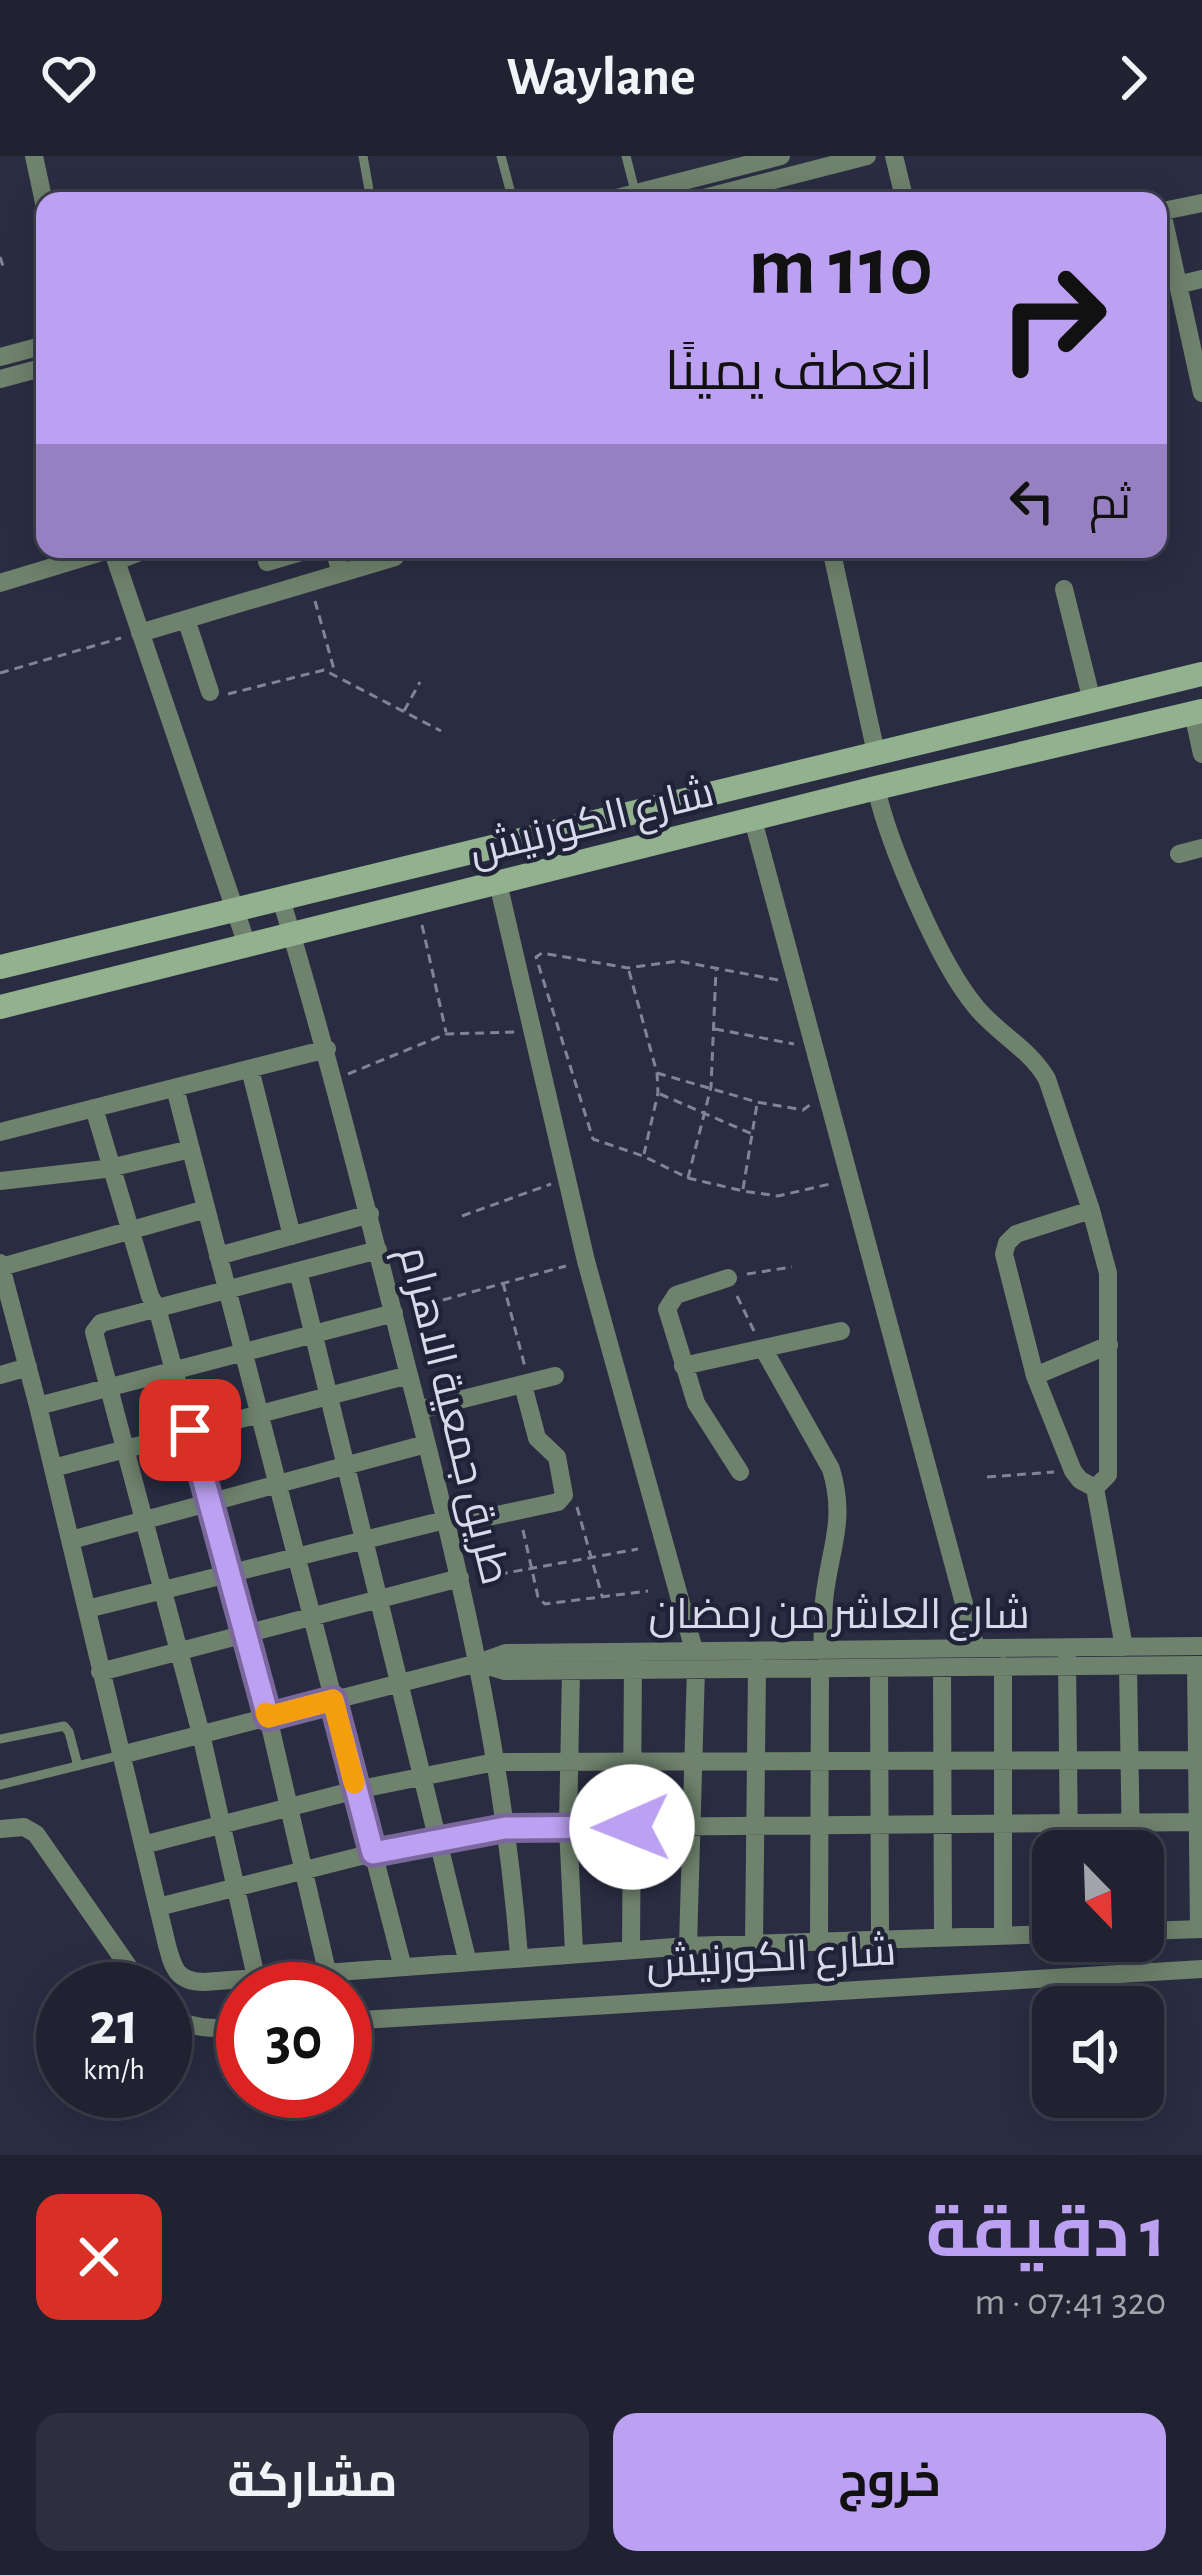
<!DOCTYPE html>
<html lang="ar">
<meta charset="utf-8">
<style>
:root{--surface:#202232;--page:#2d2f3e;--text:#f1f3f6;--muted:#a2a4ac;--line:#3d3f4d;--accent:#bca0f2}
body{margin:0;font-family:"Alegreya Sans",Cairo,sans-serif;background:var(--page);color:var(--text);direction:rtl;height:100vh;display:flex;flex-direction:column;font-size:45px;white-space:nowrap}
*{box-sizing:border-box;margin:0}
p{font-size:39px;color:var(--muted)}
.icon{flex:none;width:66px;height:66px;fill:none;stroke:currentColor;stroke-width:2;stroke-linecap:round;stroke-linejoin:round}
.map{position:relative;height:1999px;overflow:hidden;direction:ltr}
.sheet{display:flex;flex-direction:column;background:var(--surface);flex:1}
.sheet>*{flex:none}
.hud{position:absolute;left:36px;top:36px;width:1131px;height:366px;border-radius:24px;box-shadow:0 6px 30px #0003,0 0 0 3px var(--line);direction:rtl;background:#bca0f2;color:#111;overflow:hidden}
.needle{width:78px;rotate:157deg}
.buttons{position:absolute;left:1032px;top:1674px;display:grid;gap:24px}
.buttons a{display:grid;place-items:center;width:132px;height:132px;border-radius:24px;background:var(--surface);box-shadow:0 6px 30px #0003,0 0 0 3px var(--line);font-size:60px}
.speed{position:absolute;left:36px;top:1806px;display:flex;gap:24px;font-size:60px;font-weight:700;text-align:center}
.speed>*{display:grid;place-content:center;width:156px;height:156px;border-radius:50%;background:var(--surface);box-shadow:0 6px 30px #0003,0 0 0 3px var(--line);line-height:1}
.speed small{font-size:30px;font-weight:400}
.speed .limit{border:18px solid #d22;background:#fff;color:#111}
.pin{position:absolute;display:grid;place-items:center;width:102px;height:102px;color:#fff;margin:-51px;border-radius:24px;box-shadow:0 6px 18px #0006}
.me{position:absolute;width:132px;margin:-66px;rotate:269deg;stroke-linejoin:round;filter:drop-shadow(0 0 9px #0008)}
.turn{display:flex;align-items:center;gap:42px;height:252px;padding:0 36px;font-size:54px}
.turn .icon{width:156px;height:156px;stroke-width:2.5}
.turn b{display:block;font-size:84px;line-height:102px}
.then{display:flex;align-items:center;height:114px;padding:0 36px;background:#0003;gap:24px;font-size:45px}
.round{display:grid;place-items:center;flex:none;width:126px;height:126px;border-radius:24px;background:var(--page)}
.headline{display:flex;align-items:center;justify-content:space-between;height:204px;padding:0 36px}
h1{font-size:72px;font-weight:700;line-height:90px;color:var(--accent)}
.cta{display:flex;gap:24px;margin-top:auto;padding:24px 36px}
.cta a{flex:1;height:138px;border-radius:24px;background:var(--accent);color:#111;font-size:48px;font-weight:700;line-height:138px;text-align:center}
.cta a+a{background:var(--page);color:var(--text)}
header{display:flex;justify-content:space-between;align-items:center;height:156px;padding:0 36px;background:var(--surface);font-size:54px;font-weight:700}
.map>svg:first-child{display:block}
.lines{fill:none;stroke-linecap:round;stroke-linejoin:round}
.path{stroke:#828496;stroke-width:3;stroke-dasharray:9 6;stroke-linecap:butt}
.service{stroke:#6f826d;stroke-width:9}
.minor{stroke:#6f826d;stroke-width:18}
.secondary{stroke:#92b28f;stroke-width:24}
.route-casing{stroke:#7a689d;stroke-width:30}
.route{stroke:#bca0f2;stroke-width:21}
.slow{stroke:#f59e0b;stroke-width:21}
.labels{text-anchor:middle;stroke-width:9;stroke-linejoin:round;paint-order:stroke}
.street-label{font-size:42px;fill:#d8dae9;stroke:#202338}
</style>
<header><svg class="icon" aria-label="forward" viewBox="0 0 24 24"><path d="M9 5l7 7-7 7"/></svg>Waylane<svg class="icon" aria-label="heart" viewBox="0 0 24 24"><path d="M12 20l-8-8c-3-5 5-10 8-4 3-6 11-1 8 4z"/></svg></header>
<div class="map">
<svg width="1202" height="1999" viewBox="0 0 1202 1999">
<rect width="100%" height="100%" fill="#2a2d42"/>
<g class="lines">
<path class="path" d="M 0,101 L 3,110
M 315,445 L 335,517
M 0,517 L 121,482
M 228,538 L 324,514 L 441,575
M 404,555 L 420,526
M 422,769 L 446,876
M 629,815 L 657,917 L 658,937 L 644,998
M 778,824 L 678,805 L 628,812 L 542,797 L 536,801 L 593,983 L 643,1000 L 688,1022 L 743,1035 L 778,1040 L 830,1028
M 715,873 L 794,888
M 657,917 L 757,946 L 803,954 L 811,948
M 348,918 L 446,878 L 516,876
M 660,938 L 752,978
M 688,1022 L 711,931 L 716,814
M 743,1033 L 757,948
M 462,1060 L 551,1028
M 747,1118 L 792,1111
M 503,1127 L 525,1211
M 737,1140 L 754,1175
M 414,1152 L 566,1110
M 987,1321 L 1054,1316
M 577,1351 L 602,1440
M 523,1374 L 538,1441 L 545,1448 L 648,1435
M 484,1421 L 638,1393
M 1116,1785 L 1116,1801"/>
<path class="service" d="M 363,0 L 371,45
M 501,0 L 513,45
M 626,0 L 635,35
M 118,409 L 161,393
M 0,1583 L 64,1570 L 69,1576 L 78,1610
M 0,1629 L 121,1599"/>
<path class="minor" d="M 34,0 L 45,51
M 894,0 L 905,45
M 605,45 L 781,0
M 692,45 L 867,0
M 1158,56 L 1202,47
M 1162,56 L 1202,237
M 1177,129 L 1202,123
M 0,201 L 45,189
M 0,223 L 45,211
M 112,393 L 247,789
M 334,393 L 341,417
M 831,393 L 876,597
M 267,406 L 311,393
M 0,427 L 112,393
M 1064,433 L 1092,545
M 186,463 L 210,536
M 140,477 L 395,401
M 1193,557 L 1202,598
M 876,632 C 889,689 939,807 976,851 C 999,879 1029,892 1047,923 L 1091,1054 L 1016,1078 L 1007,1087 L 1004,1098 L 1035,1220 L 1073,1315 L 1080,1324 L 1095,1332 L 1108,1319 L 1108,1117 L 1091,1054
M 753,664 L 976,1492
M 1179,698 L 1202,692
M 498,727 L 586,1105 L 694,1494
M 281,743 C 329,901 368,1059 409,1219 C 459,1410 504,1602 519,1800
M 250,913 L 292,1080
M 175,932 L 402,1808
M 94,952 L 150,1140 L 157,1152 L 268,1561 L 327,1815
M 0,976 L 327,893
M 0,1025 L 105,1013 L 191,993
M 218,1100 L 370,1058
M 0,1107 L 38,1250 L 167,1789 C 173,1812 177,1826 204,1826 L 688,1790 L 1053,1778
M 1,1111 L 206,1053
M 298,1115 L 467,1803
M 728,1122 L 676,1139 L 667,1153 L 696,1247 L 740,1316
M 764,1194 L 831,1313 C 847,1366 829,1394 824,1445 C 823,1461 823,1477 822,1493
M 683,1210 L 841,1175
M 0,1219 L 28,1211
M 1035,1220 L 1109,1189
M 38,1250 L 394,1157
M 419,1254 L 555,1220
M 53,1312 L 409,1219
M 1095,1332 L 1124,1491
M 474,1364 L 558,1346 L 564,1339 L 557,1301 L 537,1282 L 523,1229
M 71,1384 L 426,1288
M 87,1453 L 445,1364
M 1067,1502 L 1069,1695
M 478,1507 L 505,1515 L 1202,1509
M 1196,1509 L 1199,1773
M 1003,1510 L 1003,1780
M 1128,1510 L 1131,1695
M 942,1511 L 943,1781
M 879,1512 L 880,1783
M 571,1514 L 568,1671 L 574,1796
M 100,1516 L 460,1422
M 121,1599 L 478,1507 L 506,1497 L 1202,1490
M 0,1673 L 24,1671 L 36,1678 L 144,1833
M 143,1689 L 356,1634 L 495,1606 L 1202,1604
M 158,1751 L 373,1697 L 505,1672 L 1202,1666
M 1143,1775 L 1202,1773
M 819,1784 L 820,1512
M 754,1786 L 757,1511
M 688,1790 L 696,1512
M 631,1793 L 633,1506
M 256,1821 L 201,1578 L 94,1176 L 101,1167 L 378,1094
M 165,1857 C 190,1874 214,1873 243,1871
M 345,1865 L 1202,1813"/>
<path class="secondary" d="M 0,811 L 1202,518
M 0,851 L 876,632 L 1202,555"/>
</g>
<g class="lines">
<defs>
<path id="route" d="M 190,1274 L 268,1561 L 333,1544 L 373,1697 L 505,1672 L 632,1671"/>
</defs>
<use href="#route" class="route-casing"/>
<use href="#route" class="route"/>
<path class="slow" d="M 266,1557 L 268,1561 L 333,1544 L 354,1627"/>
</g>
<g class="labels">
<g class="street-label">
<text transform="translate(591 664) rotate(-14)" y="15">شارع الكورنيش</text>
<text transform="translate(456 1259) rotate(76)" y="15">طريق جمعية الاهرام</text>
<text x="839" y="1472">شارع العاشر من رمضان</text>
<text transform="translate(771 1800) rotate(-3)" y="15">شارع الكورنيش</text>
</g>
</g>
</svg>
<div class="buttons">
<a><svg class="needle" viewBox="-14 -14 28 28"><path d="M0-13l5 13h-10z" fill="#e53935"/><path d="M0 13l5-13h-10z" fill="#a2a4ac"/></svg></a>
<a><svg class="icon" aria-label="sound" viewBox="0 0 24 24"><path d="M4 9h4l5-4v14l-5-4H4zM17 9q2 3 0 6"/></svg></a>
</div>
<div class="speed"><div>21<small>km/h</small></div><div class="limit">30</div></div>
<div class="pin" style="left:190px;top:1274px;background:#d93025"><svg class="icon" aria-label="arrive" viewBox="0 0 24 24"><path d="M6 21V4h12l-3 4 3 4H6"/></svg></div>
<svg class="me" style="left:632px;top:1671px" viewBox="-20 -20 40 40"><circle r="19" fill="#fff"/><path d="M0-13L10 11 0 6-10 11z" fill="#bca0f2"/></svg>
<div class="hud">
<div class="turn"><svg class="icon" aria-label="right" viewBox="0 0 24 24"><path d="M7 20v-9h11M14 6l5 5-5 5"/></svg><div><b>110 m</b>انعطف يمينًا</div></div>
<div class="then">ثم<svg class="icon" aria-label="left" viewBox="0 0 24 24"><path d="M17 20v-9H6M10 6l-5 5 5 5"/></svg></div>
</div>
</div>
<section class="sheet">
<div class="headline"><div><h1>1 دقيقة</h1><p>320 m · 07:41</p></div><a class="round" style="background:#d93025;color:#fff"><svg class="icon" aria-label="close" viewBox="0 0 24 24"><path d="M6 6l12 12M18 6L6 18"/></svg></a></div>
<div class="cta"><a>خروج</a><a>مشاركة</a></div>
</section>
